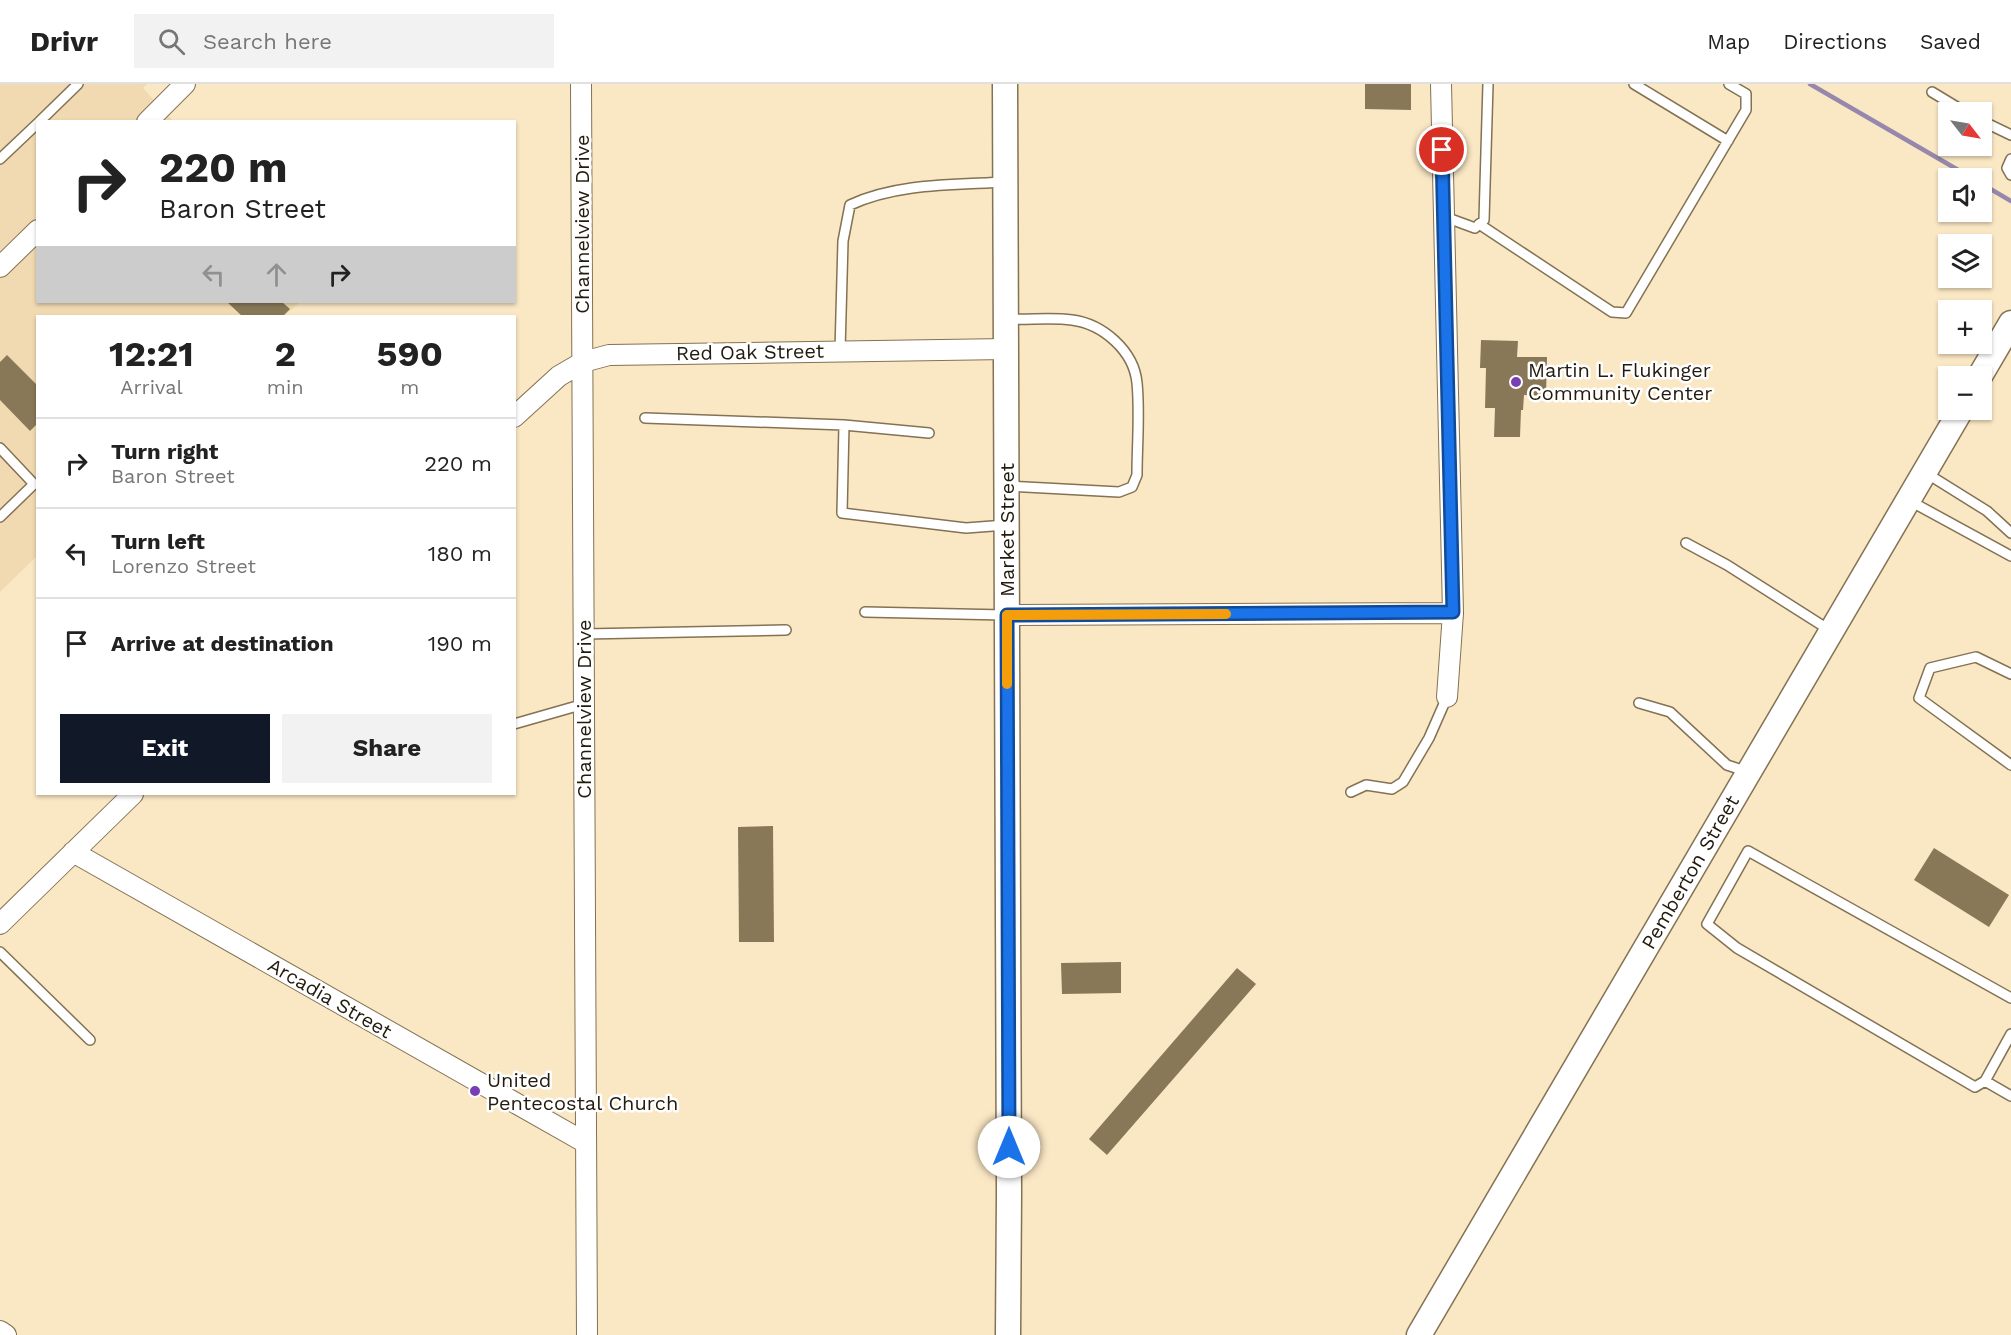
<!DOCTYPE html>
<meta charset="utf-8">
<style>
:root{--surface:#fff;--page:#f2f2f2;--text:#222;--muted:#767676;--line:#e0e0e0;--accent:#111827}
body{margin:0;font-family:"Work Sans",sans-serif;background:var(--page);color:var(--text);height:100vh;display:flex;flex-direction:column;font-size:22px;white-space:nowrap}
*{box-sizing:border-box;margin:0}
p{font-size:20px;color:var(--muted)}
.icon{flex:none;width:33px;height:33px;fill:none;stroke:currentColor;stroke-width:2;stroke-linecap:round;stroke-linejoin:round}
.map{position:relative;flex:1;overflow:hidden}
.side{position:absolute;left:36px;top:231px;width:480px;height:480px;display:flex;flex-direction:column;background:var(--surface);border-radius:0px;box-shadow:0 2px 4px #0004}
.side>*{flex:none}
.banner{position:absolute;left:36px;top:36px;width:480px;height:183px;border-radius:0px;box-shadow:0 2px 4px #0004;background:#fff;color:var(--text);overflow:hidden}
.needle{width:39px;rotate:121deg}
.tools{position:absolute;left:1938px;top:18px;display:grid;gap:12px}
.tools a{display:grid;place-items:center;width:54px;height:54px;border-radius:0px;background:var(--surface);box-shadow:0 2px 4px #0004;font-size:30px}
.pin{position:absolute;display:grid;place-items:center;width:51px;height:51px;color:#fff;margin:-26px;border:3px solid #fff;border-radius:50%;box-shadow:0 2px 6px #0007}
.me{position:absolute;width:66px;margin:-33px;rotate:0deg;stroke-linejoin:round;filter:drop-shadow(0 0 4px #0008)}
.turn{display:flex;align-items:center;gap:21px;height:126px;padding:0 24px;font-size:27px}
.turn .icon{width:78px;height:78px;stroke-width:2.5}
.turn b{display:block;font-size:42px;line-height:51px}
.lanes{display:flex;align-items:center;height:57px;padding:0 24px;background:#0003;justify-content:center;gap:30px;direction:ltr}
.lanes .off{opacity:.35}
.eta{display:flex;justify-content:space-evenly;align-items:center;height:102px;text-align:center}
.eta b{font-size:36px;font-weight:700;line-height:42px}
.button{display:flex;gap:12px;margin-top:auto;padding:12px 24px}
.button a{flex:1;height:69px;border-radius:0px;background:var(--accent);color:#fff;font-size:24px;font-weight:700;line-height:69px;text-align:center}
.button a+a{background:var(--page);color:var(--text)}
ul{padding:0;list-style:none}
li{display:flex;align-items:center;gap:18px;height:90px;padding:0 24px;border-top:2px solid var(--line)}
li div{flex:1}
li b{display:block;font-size:22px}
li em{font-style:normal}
header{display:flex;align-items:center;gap:36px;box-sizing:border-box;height:84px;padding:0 30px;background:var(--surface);border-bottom:2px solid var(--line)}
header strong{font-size:28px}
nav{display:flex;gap:33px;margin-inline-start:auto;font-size:21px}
.search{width:420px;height:54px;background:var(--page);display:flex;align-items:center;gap:15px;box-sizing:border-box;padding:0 21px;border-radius:0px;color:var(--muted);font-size:22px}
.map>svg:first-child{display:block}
.built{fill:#f1dab1}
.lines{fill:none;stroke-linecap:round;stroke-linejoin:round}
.stream{stroke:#9687ac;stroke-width:4.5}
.building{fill:#897858}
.service-casing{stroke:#837253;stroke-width:12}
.minor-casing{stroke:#837253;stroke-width:22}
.tertiary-casing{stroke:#837253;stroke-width:27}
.service{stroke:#fff;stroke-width:9}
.minor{stroke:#fff;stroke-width:20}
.tertiary{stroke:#fff;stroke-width:24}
.route-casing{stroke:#114b97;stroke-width:15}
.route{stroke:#1a73e8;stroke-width:10}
.slow{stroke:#f59e0b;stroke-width:10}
.poi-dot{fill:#793eb3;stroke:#fff;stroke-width:2}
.labels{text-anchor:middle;stroke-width:5;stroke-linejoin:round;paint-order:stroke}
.street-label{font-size:20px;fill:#221b0e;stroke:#fff}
.poi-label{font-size:20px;fill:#221b0e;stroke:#fff;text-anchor:start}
</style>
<header>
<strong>Drivr</strong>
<div class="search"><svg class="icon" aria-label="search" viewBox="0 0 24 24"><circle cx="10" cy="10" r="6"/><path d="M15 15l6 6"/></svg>Search here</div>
<nav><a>Map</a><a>Directions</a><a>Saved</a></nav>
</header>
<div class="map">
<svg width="2011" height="1251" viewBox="0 0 2011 1251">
<rect width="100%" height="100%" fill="#fae7c4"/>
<path class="built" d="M 0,0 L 147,0 L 143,4 L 173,37 L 38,38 L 38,218 L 300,218 L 284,232 L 38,232 L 37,472 L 0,508 Z"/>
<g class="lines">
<path class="stream" d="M 1810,0 L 1972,94
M 1982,100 L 2011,117"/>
</g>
<path class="building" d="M 1365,0 L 1411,0 L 1411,26 L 1365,25 Z
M 227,218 L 282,218 L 290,225 L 283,232 L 242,232 Z
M 1481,256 L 1518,257 L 1517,273 L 1547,273 L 1546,312 L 1524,311 L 1523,326 L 1521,326 L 1520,353 L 1494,353 L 1495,324 L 1485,324 L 1486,284 L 1480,284 Z
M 7,271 L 38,302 L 38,339 L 30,347 L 0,316 L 0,278 Z
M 773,742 L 774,858 L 739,858 L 738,743 Z
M 1934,764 L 2009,811 L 1989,843 L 1914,796 Z
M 1121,878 L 1121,909 L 1062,910 L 1061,879 Z
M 1237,884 L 1256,900 L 1107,1071 L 1089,1055 Z"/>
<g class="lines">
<defs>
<path id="service" d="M 1634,0 L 1728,57
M 1932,8 L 1965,28
M 1982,37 L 2011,51
M 39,38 L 78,0
M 0,75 L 38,39
M 2011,75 L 2007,84 L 2011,91
M 1445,133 L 1475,144 L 1484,136 L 1488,0
M 1479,140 L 1612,228 L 1626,229 L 1746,26 L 1746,10 L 1729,0
M 840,267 L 843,157 L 850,121 C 897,99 954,101 1005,98
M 645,334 L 844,341
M 929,349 L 844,341 L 842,429 L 966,444 L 1006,441
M 0,364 L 34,400 L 0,433
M 1926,389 L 1987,427 L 2011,449
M 1008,402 L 1119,408 L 1132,403 L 1137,391 C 1137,361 1140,328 1137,299 C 1134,267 1103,240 1072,236 C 1052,233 1029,236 1008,235
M 1910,417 L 2011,472
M 1686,459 L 1727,481 L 1831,547
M 865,528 L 1005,531
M 584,550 L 786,546
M 2011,590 L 1976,573 L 1930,584 L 1919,614 L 2011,681
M 1639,619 L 1670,628 L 1727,681 L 1748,688
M 514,640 L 584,620
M 1351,708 L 1366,701 L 1392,705 L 1403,698 L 1429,654 L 1447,613
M 0,868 L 90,956
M 2011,914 L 1748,767 L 1707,840 L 1737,864 L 1975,1003 L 1985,997 L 2011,950
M 1985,997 L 2011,1012"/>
<path id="minor" d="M 581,0 L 587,1251
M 1441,0 L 1453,529 L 1447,613
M 147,38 L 185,0
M 0,183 L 38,146
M 514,333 L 559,292 L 583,278 L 609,271 L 1006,265
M 1007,531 L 1453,529
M 73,768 L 586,1059
M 0,840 L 133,710
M 0,1247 L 6,1251"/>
<path id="tertiary" d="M 1005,0 L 1009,1110 L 1008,1251
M 1980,292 L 2011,239
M 1419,1251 L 1961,326"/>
</defs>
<use href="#service" class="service-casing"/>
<use href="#minor" class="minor-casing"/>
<use href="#tertiary" class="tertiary-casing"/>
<use href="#service" class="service"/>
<use href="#minor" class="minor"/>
<use href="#tertiary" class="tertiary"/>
</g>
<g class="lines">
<defs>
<path id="route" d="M 1009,1063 L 1007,531 L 1453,528 L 1442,66"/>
</defs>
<use href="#route" class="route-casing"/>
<use href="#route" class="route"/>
<path class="slow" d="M 1007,600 L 1007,531 L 1226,530"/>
</g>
<g class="poi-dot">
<circle cx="1516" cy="298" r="6"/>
<circle cx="475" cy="1007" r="6"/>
</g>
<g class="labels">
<g class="street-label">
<text transform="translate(582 140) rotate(-90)" y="7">Channelview Drive</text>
<text transform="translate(750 268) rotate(-1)" y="7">Red Oak Street</text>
<text transform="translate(1007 446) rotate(-90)" y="7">Market Street</text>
<text transform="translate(584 625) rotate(-90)" y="7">Channelview Drive</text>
<text transform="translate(1690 788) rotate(-60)" y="7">Pemberton Street</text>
<text transform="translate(330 914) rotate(30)" y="7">Arcadia Street</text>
</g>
<g class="poi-label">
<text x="1528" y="293">Martin L. Flukinger<tspan x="1528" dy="23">Community Center</tspan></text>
<text x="487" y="1003">United<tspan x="487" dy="23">Pentecostal Church</tspan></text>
</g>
</g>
</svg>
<div class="tools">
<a><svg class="needle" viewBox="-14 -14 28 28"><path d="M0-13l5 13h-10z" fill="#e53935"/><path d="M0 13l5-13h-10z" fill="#767676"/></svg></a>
<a><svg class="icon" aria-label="sound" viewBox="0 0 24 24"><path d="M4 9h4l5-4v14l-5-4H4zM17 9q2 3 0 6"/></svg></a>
<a><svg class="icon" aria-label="layers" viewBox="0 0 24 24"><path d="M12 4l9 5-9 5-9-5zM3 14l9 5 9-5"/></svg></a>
<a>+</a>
<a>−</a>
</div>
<div class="pin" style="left:1442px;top:66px;background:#d93025"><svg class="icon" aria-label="arrive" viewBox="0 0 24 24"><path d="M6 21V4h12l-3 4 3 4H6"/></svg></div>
<svg class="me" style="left:1009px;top:1063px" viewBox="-20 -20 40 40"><circle r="19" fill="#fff"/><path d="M0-13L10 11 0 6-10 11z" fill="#1a73e8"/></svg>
<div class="banner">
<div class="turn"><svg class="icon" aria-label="right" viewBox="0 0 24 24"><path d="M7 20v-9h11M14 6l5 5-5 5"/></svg><div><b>220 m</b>Baron Street</div></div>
<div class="lanes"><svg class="icon off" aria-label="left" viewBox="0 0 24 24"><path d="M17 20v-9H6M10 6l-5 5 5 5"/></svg><svg class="icon off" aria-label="ahead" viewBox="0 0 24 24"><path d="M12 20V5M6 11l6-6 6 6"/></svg><svg class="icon" aria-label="right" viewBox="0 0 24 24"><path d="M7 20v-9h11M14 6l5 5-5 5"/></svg></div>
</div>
<section class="side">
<div class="eta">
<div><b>12:21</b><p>Arrival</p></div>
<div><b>2</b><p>min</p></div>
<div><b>590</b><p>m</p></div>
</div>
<ul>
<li><svg class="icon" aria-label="right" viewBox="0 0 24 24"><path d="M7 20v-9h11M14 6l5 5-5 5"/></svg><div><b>Turn right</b><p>Baron Street</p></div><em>220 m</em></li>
<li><svg class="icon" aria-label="left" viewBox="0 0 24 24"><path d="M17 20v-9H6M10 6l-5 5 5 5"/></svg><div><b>Turn left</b><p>Lorenzo Street</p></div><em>180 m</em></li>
<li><svg class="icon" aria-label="arrive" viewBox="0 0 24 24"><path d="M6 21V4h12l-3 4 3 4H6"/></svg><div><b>Arrive at destination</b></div><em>190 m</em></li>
</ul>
<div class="button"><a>Exit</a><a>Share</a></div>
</section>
</div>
